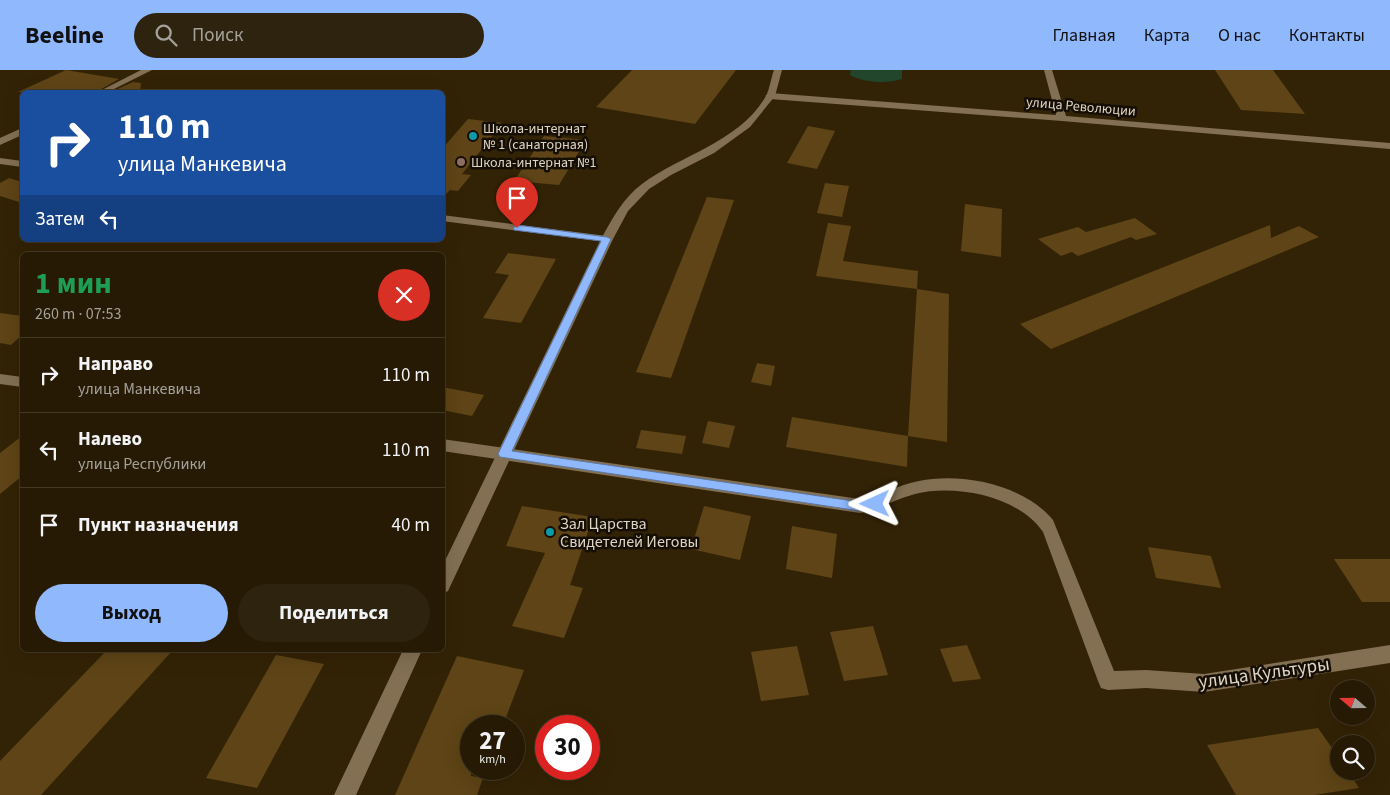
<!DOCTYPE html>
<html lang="ru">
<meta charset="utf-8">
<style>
:root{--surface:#261a04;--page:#2e230e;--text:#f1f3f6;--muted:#a4a19a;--line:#423826;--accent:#8fb8fd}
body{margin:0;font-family:"Source Sans 3",sans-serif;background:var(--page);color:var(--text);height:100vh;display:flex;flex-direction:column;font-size:19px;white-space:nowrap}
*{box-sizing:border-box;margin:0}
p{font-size:16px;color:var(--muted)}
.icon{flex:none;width:28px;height:28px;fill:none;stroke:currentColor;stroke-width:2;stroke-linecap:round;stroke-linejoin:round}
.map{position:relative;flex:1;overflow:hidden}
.details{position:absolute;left:20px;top:182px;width:425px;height:400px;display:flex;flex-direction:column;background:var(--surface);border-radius:8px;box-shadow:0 5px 20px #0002,0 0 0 1px var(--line)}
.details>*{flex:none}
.banner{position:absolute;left:20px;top:20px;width:425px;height:152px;border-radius:8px;box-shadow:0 5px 20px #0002,0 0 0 1px var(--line);background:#1a4fa0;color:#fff;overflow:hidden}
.needle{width:32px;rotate:290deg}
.buttons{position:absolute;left:1330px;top:610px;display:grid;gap:10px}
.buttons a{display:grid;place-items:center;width:45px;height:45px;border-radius:50%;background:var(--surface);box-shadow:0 5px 20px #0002,0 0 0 1px var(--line);font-size:25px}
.speed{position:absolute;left:460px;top:645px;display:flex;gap:10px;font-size:25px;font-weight:700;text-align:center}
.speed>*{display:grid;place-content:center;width:65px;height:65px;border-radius:50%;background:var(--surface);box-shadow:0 5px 20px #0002,0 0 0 1px var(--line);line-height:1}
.speed small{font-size:12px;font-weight:400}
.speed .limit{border:8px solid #d22;background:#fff;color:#111}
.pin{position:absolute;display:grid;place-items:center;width:42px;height:42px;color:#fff;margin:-51px -21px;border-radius:50% 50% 50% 0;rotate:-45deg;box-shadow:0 0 5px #0007}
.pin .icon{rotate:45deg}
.me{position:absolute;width:55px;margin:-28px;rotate:269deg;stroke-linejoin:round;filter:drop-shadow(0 0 4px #0008)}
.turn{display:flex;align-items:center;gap:18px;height:105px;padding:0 15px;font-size:22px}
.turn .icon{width:65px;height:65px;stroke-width:2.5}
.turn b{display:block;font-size:35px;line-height:42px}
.then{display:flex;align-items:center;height:48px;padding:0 15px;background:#0003;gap:10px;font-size:19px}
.round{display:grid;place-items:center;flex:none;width:52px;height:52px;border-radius:26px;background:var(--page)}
.head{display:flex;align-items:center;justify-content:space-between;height:85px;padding:0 15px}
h1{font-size:30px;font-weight:700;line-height:38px;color:#1e9e55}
.cta{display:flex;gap:10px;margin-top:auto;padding:10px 15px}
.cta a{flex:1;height:58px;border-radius:30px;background:var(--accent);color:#111;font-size:20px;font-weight:700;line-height:58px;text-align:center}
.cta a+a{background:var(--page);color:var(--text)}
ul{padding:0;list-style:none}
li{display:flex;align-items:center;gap:15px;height:75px;padding:0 15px;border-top:1px solid var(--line)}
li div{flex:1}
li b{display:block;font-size:19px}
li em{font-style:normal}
header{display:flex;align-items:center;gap:30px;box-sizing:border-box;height:70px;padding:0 25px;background:var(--accent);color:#111}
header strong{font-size:24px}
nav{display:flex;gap:28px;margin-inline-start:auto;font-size:18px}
.search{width:350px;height:45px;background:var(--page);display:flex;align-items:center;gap:12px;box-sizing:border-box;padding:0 18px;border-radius:28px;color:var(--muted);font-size:19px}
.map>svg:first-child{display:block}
.green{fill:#21462b}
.building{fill:#5e4416}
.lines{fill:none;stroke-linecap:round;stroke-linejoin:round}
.minor{fill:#837053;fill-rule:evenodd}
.tertiary{fill:#837053;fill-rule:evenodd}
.route{fill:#8fb8fd;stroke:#5d78a4}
.culture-dot{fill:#0f9aa8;stroke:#150e04;stroke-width:2}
.education-dot{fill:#8d6e63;stroke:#150e04;stroke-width:2}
.labels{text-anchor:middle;stroke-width:5;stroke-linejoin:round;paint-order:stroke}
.far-street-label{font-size:14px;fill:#dfd5c5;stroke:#150e04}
.far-poi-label{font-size:14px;fill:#dfd5c5;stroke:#150e04;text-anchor:start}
.poi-label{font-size:16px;fill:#dfd5c5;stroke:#150e04;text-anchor:start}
.near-street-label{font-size:19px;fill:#dfd5c5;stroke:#150e04}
</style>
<header>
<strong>Beeline</strong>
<div class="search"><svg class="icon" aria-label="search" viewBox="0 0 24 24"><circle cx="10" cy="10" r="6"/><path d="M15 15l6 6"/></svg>Поиск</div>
<nav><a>Главная</a><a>Карта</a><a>О нас</a><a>Контакты</a></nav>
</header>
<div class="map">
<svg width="1390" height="725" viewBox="0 0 1390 725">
<rect width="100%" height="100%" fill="#332306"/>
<path class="green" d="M 851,0 L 902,0 L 902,9 C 887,14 864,13 850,5 Z"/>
<path class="building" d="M 66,0 L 119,9 L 96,22 L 18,22 Z
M 632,0 L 736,0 L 695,54 L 596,37 Z
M 1215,0 L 1273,0 L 1305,44 L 1241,40 Z
M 133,12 L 141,13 L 140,22 L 111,22 Z
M 468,49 L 503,53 L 462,104 L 471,105 L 458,121 L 450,120 L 442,128 L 442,79 Z
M 808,56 L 835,61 L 817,99 L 787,93 Z
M 544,66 L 586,70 L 559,115 L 514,111 Z
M 9,108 L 22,112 L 22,133 L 0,126 L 0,113 Z
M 825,113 L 849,116 L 842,147 L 817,143 Z
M 707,127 L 734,130 L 671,308 L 636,302 Z
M 965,134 L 1002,139 L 1001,187 L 961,181 Z
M 1135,148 L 1157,164 L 1136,170 L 1131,167 L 1078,186 L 1072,182 L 1061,186 L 1038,169 L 1078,157 L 1086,162 Z
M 828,153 L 851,156 L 843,191 L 918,201 L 917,219 L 816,206 Z
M 1270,155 L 1271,168 L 1299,156 L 1319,167 L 1051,279 L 1020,254 Z
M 508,183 L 556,189 L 521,253 L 483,248 L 509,205 L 495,203 Z
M 917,219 L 949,224 L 947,372 L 908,366 Z
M 0,243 L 22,246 L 22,265 L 11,275 L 0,273 Z
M 757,293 L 775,296 L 771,316 L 751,312 Z
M 442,317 L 484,325 L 472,346 L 442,340 Z
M 792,347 L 908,366 L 907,397 L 786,377 Z
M 708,351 L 735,356 L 729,378 L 702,373 Z
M 641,360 L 686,366 L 682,384 L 636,378 Z
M 22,366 L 22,406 L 0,424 L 0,383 Z
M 522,436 L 593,447 L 570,515 L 583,518 L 564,568 L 512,556 L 545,483 L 506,476 Z
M 704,436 L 751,446 L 740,490 L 691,479 Z
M 792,456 L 837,464 L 832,508 L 786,499 Z
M 1148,477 L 1211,486 L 1221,518 L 1156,508 Z
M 1334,489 L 1390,489 L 1390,532 L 1362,532 Z
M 873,556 L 888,605 L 844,611 L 830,562 Z
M 967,575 L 981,609 L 953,612 L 940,579 Z
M 797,576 L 809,625 L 761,631 L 751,582 Z
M 107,580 L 173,580 L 41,725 L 0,725 L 0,691 Z
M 276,585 L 324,594 L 257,718 L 206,708 Z
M 457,586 L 524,600 L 505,650 L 495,648 L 491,656 L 471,656 L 471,706 L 483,708 L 477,725 L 395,725 Z
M 1318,658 L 1339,688 L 1339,701 L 1348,701 L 1359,718 L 1314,725 L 1236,725 L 1207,675 Z"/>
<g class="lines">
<path class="minor" d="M 1044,0 L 1052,0 L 1066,46 L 1390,73 L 1390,79 L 1062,51 L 770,29 L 765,26 L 770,23 L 1056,45 Z
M 0,88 L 22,91 L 22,97 L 0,94 Z
M 442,145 L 607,166 L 613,169 L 607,172 L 442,151 Z
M 0,304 L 22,307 L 22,317 L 0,314 Z
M 442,369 L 860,429 C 880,426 898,415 919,411 C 963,402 1024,415 1053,450 L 1114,601 L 1146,600 L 1204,604 L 1390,575 L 1390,593 L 1204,622 L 1146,618 L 1108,620 L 1101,618 L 1098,611 L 1043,462 C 1019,426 955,414 915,424 C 896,429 879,439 860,443 L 442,381 Z"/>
<path class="tertiary" d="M 141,0 L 152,0 L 108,22 L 98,22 Z
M 774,0 L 782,0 L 775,26 L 750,57 L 714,83 L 671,105 L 649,119 L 628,141 L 613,169 L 448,521 L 442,524 L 442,497 L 601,169 C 612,149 623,128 642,114 C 681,85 740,72 766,26 C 770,18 771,8 774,0 Z
M 22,58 L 22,65 L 0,75 L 0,68 Z
M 403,580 L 422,580 L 356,725 L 334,725 Z"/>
</g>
<path class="route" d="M 517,155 L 607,167 L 611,169 L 512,381 L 860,432 L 875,429 L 879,431 L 881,434 L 879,438 L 860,441 L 500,387 L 498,384 L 601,171 L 514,160 L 513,158 Z"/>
<g class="culture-dot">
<circle cx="473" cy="66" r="5"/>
<circle cx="550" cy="462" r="5"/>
</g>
<circle class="education-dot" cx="461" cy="92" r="5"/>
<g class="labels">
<g class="far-street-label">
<text transform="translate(1081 36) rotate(5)" y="5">улица Революции</text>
</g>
<g class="far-poi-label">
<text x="483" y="63">Школа-интернат<tspan x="483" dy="16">№ 1 (санаторная)</tspan></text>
<text x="471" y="97">Школа-интернат №1</text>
</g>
<g class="poi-label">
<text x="560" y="459">Зал Царства<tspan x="560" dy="18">Свидетелей Иеговы</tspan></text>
</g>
<g class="near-street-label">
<text transform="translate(1264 602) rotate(-8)" y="7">улица Культуры</text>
</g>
</g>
</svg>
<div class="buttons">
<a><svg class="needle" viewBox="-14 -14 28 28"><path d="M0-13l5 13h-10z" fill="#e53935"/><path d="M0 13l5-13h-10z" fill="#a4a19a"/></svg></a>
<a><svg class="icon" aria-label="search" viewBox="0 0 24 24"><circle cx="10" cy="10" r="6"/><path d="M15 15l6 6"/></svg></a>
</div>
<div class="speed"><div>27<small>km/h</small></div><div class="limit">30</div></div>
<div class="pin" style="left:517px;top:158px;background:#d93025"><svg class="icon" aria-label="arrive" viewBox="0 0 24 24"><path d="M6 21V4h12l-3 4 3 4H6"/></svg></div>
<svg class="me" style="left:875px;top:434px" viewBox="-20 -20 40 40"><path d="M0-17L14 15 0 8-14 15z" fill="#8fb8fd" stroke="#fff" stroke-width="4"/></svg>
<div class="banner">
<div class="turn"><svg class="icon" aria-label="right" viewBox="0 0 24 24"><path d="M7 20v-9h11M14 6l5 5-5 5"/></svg><div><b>110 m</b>улица Манкевича</div></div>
<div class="then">Затем<svg class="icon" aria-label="left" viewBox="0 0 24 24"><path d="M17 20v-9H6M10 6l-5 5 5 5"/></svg></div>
</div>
<section class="details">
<div class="head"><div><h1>1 мин</h1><p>260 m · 07:53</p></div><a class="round" style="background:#d93025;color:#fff"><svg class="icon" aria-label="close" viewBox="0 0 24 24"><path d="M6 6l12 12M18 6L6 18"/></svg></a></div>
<ul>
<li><svg class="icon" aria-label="right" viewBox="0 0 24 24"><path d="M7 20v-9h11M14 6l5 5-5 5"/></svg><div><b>Направо</b><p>улица Манкевича</p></div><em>110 m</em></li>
<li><svg class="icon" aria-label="left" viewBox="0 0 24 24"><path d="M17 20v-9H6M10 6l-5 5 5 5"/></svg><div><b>Налево</b><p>улица Республики</p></div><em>110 m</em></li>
<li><svg class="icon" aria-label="arrive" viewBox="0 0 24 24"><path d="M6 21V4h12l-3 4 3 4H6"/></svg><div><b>Пункт назначения</b></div><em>40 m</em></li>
</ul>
<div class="cta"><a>Выход</a><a>Поделиться</a></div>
</section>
</div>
